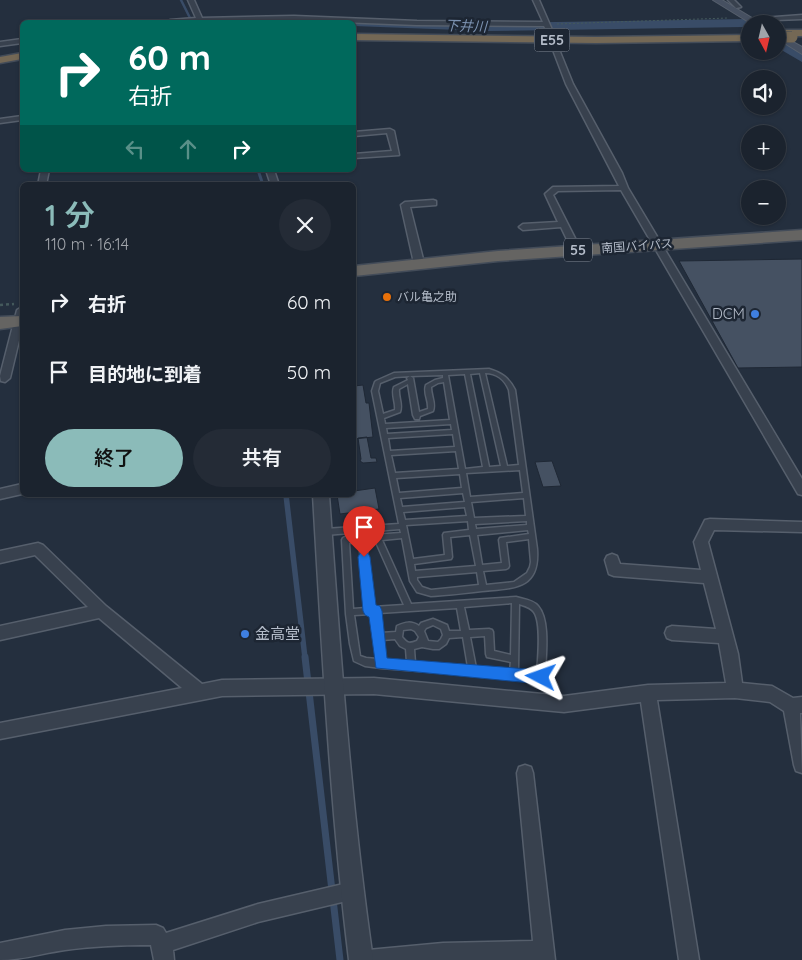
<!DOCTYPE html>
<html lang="ja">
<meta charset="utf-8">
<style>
:root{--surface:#1b232e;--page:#242b36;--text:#f1f3f6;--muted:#a0a4aa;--line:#39404a;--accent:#8bbbb9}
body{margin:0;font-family:Quicksand,"Noto Sans JP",sans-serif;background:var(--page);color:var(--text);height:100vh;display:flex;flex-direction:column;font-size:19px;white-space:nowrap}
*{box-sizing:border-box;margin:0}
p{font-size:16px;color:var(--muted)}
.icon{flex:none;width:28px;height:28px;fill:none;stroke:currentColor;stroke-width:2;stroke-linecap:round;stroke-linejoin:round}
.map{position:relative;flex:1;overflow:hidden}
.drawer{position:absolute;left:20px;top:182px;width:336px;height:315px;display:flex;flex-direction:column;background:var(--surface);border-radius:8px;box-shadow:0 1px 4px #0004,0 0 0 1px var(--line)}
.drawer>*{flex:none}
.hud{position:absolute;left:20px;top:20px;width:336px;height:152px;border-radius:8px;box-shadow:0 1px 4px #0004,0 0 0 1px var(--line);background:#00695c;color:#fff;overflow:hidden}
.needle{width:32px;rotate:172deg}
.controls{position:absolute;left:741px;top:15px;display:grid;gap:10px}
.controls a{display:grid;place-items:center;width:45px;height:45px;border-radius:50%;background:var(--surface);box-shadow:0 1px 4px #0004,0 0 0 1px var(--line);font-size:25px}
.pin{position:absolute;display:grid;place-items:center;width:42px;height:42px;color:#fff;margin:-51px -21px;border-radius:50% 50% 50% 0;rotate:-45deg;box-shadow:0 0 5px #0007}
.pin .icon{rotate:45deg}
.me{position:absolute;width:55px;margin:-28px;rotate:274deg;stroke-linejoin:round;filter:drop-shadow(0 0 4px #0008)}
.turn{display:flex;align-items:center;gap:18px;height:105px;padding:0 25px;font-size:22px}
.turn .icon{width:65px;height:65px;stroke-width:2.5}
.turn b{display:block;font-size:35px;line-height:42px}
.lanes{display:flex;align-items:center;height:48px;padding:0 25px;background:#0003;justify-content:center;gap:25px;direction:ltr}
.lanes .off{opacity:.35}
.round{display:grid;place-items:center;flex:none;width:52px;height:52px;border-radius:26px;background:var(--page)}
.overview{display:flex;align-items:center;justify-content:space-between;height:85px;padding:0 25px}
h1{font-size:30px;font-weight:600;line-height:38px;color:var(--accent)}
.cta{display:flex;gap:10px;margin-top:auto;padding:10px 25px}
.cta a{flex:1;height:58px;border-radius:30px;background:var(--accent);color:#111;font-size:20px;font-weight:600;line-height:58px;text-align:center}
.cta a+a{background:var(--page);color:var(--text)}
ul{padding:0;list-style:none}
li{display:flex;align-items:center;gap:15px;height:70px;padding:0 25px}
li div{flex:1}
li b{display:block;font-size:19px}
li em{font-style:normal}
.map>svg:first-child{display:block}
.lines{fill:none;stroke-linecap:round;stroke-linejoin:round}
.stream-far3{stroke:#394c67;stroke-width:2.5}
.stream-far2{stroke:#394c67;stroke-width:3}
.stream-far1{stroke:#394c67;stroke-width:5.5}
.stream{stroke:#394c67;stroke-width:7}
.river{fill:#394c67;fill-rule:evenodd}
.building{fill:#455162;stroke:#1f2835}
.service-casing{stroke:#565f6c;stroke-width:3}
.minor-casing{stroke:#565f6c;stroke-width:3}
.tertiary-casing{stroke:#565f6c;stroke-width:3}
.secondary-casing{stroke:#565f6c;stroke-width:2}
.trunk-casing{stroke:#434c59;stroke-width:3}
.motorway-casing{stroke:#434c59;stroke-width:3}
.path-far2{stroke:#44595c;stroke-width:1;stroke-dasharray:2 2;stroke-linecap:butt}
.path-far1{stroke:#44595c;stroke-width:2;stroke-dasharray:2.5 2.5;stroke-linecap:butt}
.path{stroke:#44595c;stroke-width:2.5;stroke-dasharray:3 3;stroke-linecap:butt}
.service{fill:#38414e;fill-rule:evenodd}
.minor{fill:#38414e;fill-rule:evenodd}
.tertiary{fill:#38414e;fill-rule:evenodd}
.secondary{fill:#465061;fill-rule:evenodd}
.trunk{fill:#656462;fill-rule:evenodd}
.motorway{fill:#746855;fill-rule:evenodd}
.motorway-bridge-casing{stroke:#434c59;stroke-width:12;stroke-linecap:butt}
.motorway-bridge{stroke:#746855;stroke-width:11}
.route{fill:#1a73e8;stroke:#114b97}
.food-dot{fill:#e8710a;stroke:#1d2633;stroke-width:2}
.shop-dot{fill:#3f7fe0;stroke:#1d2633;stroke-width:2}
.labels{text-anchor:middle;stroke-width:5;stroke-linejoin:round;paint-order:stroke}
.far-street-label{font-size:12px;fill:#b4bcc9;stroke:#1d2633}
.far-poi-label{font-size:12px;fill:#b4bcc9;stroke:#1d2633;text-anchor:start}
.far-water-label{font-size:14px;font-style:italic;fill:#7c92b1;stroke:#1d2633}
.shield{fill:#1d2633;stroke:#878f9c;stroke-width:1}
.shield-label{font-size:14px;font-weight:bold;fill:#b4bcc9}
.poi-label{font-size:15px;fill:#b4bcc9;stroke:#1d2633;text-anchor:end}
</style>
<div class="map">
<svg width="802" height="960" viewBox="0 0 802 960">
<rect width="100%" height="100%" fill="#242f3e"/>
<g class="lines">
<path class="stream-far3" d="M 181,0 L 192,22"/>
<path class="stream-far2" d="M 258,170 L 263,185"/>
<path class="stream-far1" d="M 286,495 L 305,658"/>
<path class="stream" d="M 305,657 L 340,960"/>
<path class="river" d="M 300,16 L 486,23 L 747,19 L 756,24 L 750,24 L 750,29 L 744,27 L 486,31 L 354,26 L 354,22 L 174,22 L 181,18 L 197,17 Z
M 778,38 L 802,52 L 802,62 L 778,48 Z"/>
</g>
<path class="building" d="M 802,259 L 802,367 L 738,368 L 679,261 Z
M 363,385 L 366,403 L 369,403 L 373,437 L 354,439 L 354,386 Z
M 367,437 L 371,458 L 376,458 L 377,462 L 363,463 L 360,461 L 361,459 L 358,438 Z
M 552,461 L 561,486 L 543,487 L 535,462 Z
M 375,488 L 379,509 L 340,514 L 337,495 L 354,495 L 354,491 Z"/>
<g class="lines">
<defs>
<path id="service" d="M 489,369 C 502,373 509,378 515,390 L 537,549 C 540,590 513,588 482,591 C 465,593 448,595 431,596 L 417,592 L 410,581 L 402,538 L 382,540 L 411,604 L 516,597 C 523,599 533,600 538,606 C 551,621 545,658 545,677 L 544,680 L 541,681 L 473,676 L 470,675 L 381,668 L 365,666 L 354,661 L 350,644 L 346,614 L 342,540 L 343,538 L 345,537 L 401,533 L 400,529 L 325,535 L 323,534 L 322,532 L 323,530 L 325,529 L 399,524 L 372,391 L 375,382 L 376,381 L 394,373 ZM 480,373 L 501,466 L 489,467 L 470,374 ZM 485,373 C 497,373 505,380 509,390 L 519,465 L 507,466 ZM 465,374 L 483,467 L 465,469 L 448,375 ZM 443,375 L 443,378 L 435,380 L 426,385 C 423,393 429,400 428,409 L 419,412 L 413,378 L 410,376 ZM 410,376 L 407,378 L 408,380 L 394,387 C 391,394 396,402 395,410 L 383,414 L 378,391 L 380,383 L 395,377 ZM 444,382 L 450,420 L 385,424 L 384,418 L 400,412 C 403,404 398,397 399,389 L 408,384 L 413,415 L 415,419 L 419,419 L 420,416 L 433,411 C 436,403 431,396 431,387 L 438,383 ZM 451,424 L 452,430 L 387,434 L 386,428 ZM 453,434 L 455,447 L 390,451 L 388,438 ZM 456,451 L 459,469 L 395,473 L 391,455 ZM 520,470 L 523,493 L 470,497 L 466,473 ZM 460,474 L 462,488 L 399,493 L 396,478 ZM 463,493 L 465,502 L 402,507 L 400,498 ZM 524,498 L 526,516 L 474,518 L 471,502 ZM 465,507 L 467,516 L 405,520 L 403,512 ZM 468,521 L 469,530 L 444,533 L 443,535 L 445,555 L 413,559 L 406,525 ZM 527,521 L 527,525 L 476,529 L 475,524 ZM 528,530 L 529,534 L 500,538 L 499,540 L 502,563 L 482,565 L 477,535 ZM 470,535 L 476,566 L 415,571 L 414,564 L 451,559 L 452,557 L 450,537 ZM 529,539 L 531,562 L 530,567 L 527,573 L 514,582 L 486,585 L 483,571 L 506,569 L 508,568 L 509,566 L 506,542 ZM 375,540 L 404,605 L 373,607 L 366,541 ZM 359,542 L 366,608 L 353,609 L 349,543 ZM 477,572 L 479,585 L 431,590 L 422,587 L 417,580 L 417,577 ZM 512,603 L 511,655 L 494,651 L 493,632 L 492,630 L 489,629 L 469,630 L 464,607 ZM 519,604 C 525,606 530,607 534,612 C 542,623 538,659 537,673 L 518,671 ZM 457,608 L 461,631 L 449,631 L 447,625 L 433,619 L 421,623 L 419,626 C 411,621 406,622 397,626 L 396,632 L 381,633 L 379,613 ZM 371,614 L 372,614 L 377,659 L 366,658 L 360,656 L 354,615 ZM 433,625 L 441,629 L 443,635 L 441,639 L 438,642 L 428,641 L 424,631 L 426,628 ZM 411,629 L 415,631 L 419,637 L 417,641 C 409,644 408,644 402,637 L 403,630 ZM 485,636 L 486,654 L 487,657 L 511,662 L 510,671 L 476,668 L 470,637 ZM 463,637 L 468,667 L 415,663 L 414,649 L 422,647 L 433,649 L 439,649 L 446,644 L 449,638 ZM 395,639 L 400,646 L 406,649 L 407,662 L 384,660 L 382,640 Z"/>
<path id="minor" d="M 188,0 L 194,0 L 202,18 L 294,16 L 417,21 L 543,22 L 533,0 L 539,0 L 553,32 L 548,33 L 544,26 L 417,25 L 263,19 L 168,22 L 170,20 L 196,18 Z
M 728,0 L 734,0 L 741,7 L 736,8 Z
M 802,15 L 802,19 L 750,21 L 747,19 Z
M 22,39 L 22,43 L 0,46 L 0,42 Z
M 553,40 L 556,42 L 573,84 L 622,173 L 628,188 L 802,479 L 802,495 L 798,494 L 621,190 L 558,191 L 553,195 L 581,250 L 579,252 L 573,252 L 561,227 L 523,230 L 519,227 L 523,224 L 558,222 L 545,194 L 553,187 L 619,186 L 566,84 L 550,42 Z
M 22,116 L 22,120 L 0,123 L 0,119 Z
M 390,129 L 394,131 L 399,155 L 354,158 L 354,154 L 392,151 L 387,133 L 354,136 L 354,132 Z
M 41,170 L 49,170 L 46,185 L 38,185 Z
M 266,170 L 274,170 L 279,185 L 271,185 Z
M 433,200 L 436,201 L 436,205 L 410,207 L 424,263 L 419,266 L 414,263 L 401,205 L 405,202 Z
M 22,307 L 22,328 L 10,378 L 5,382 L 1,381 L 0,376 L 17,310 Z
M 22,484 L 22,494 L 0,499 L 0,489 Z
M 710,519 L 802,522 L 802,532 L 714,530 L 708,542 L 738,654 L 742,683 L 772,686 L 793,698 L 802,697 L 802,713 L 800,713 L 802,773 L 796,771 L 794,765 L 784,711 L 770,702 L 735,698 L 657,700 L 699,960 L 679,960 L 641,702 L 564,712 L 374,694 L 222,696 L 0,739 L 0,723 L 182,688 L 99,618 L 0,640 L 0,626 L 88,607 L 35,555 L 0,563 L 0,551 L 38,543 L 43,545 L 106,606 L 202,684 L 222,680 L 374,678 L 564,696 L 648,685 L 726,683 L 719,643 L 672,640 L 667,638 L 665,633 L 667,628 L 672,626 L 716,629 L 704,583 L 614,576 L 609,574 L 605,560 L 607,556 L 612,554 L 617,556 L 620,564 L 701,570 L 694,542 L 705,520 Z
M 525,765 L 531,767 L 533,773 L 555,960 L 358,960 L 361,953 L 368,950 L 443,943 L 533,941 L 517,773 L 519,767 Z
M 352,882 L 359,884 L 361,891 L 359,898 L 258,922 L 173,950 L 174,960 L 154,960 L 151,945 C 122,945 94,946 65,950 C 43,953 22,960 0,960 L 0,943 L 65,930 L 106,926 L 156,925 L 163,928 L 166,933 L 258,904 Z"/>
<path id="tertiary" d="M 313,495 L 329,495 C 340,650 351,806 373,960 L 349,960 C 330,806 322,650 313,495 Z"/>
<path id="secondary" d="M 713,0 L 722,0 L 762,24 L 752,24 Z
M 778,34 L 802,47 L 802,54 L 778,39 Z"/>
<path id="trunk" d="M 802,230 L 802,240 L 498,261 L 354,276 L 354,266 L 498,251 Z
M 22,316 L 22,326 L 0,329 L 0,317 Z"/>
<path id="motorway" d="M 778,30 L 802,30 L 802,36 L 778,36 Z
M 354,34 L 596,37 L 750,35 L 750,41 L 596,43 L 354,40 Z
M 22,53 L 22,59 L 0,63 L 0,57 Z"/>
</defs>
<use href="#service" class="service-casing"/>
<use href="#minor" class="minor-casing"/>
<use href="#tertiary" class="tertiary-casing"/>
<use href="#secondary" class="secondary-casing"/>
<use href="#trunk" class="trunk-casing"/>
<use href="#motorway" class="motorway-casing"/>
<path class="path-far2" d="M 557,24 L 728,18"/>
<path class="path-far1" d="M 254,185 L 263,183"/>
<path class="path" d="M 0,305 L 14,304"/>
<use href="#service" class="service"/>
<use href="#minor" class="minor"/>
<use href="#tertiary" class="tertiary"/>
<use href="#secondary" class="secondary"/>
<use href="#trunk" class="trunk"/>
<use href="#motorway" class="motorway"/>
<defs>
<path id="motorway-bridge" d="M 778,37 L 792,37"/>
</defs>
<use href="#motorway-bridge" class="motorway-bridge-casing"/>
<use href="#motorway-bridge" class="motorway-bridge"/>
</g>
<path class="route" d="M 364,551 L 368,553 L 370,557 L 376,605 L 380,606 L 382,611 L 387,658 L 541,670 L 546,672 L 548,677 L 546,682 L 541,684 L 376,668 L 369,617 L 365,615 L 363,611 L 358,557 L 360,553 Z"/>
<circle class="food-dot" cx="387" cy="297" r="5"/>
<g class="shop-dot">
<circle cx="755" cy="314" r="5"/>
<circle cx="245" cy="634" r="5"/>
</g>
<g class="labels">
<g class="far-street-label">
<text transform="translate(637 246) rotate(-4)" y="4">南国バイパス</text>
</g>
<g class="far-poi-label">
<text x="397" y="301">バル亀之助</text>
</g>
<g class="far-water-label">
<text transform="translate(466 26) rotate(2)" y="5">下井川</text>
</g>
<g class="shield">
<rect x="534.5" y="28.5" width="35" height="23" rx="4"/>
<rect x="564" y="238.5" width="28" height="23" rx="4"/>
</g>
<g class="shield-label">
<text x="552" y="45">E55</text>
<text x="578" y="255">55</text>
</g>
<g class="poi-label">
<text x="745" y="319">DCM</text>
<text x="255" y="639" text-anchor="start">金高堂</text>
</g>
</g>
</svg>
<div class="controls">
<a><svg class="needle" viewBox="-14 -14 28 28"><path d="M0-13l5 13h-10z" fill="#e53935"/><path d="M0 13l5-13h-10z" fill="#a0a4aa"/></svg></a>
<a><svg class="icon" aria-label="sound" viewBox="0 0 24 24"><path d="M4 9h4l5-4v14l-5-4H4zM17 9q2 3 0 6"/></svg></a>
<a>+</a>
<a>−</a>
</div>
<div class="pin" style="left:364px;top:557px;background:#d93025"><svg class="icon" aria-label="arrive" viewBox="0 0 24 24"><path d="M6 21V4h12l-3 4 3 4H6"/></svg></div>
<svg class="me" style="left:541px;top:677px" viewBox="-20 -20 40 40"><path d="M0-17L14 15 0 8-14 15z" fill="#1a73e8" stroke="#fff" stroke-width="4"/></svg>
<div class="hud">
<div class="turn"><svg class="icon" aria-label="right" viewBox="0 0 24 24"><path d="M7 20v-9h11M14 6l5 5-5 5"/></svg><div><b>60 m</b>右折</div></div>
<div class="lanes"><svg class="icon off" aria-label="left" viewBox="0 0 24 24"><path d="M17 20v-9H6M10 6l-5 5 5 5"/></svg><svg class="icon off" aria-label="ahead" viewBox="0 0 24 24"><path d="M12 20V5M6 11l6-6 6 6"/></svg><svg class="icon" aria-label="right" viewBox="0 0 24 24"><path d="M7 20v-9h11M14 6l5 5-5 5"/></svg></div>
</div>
<section class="drawer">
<div class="overview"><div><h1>1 分</h1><p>110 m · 16:14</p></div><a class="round"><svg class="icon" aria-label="close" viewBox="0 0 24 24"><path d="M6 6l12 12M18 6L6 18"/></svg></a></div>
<ul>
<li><svg class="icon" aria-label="right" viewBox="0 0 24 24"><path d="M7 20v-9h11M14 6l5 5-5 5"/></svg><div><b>右折</b></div><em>60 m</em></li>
<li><svg class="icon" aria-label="arrive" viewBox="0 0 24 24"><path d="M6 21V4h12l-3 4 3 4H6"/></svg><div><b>目的地に到着</b></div><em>50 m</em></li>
</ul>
<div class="cta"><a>終了</a><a>共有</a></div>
</section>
</div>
